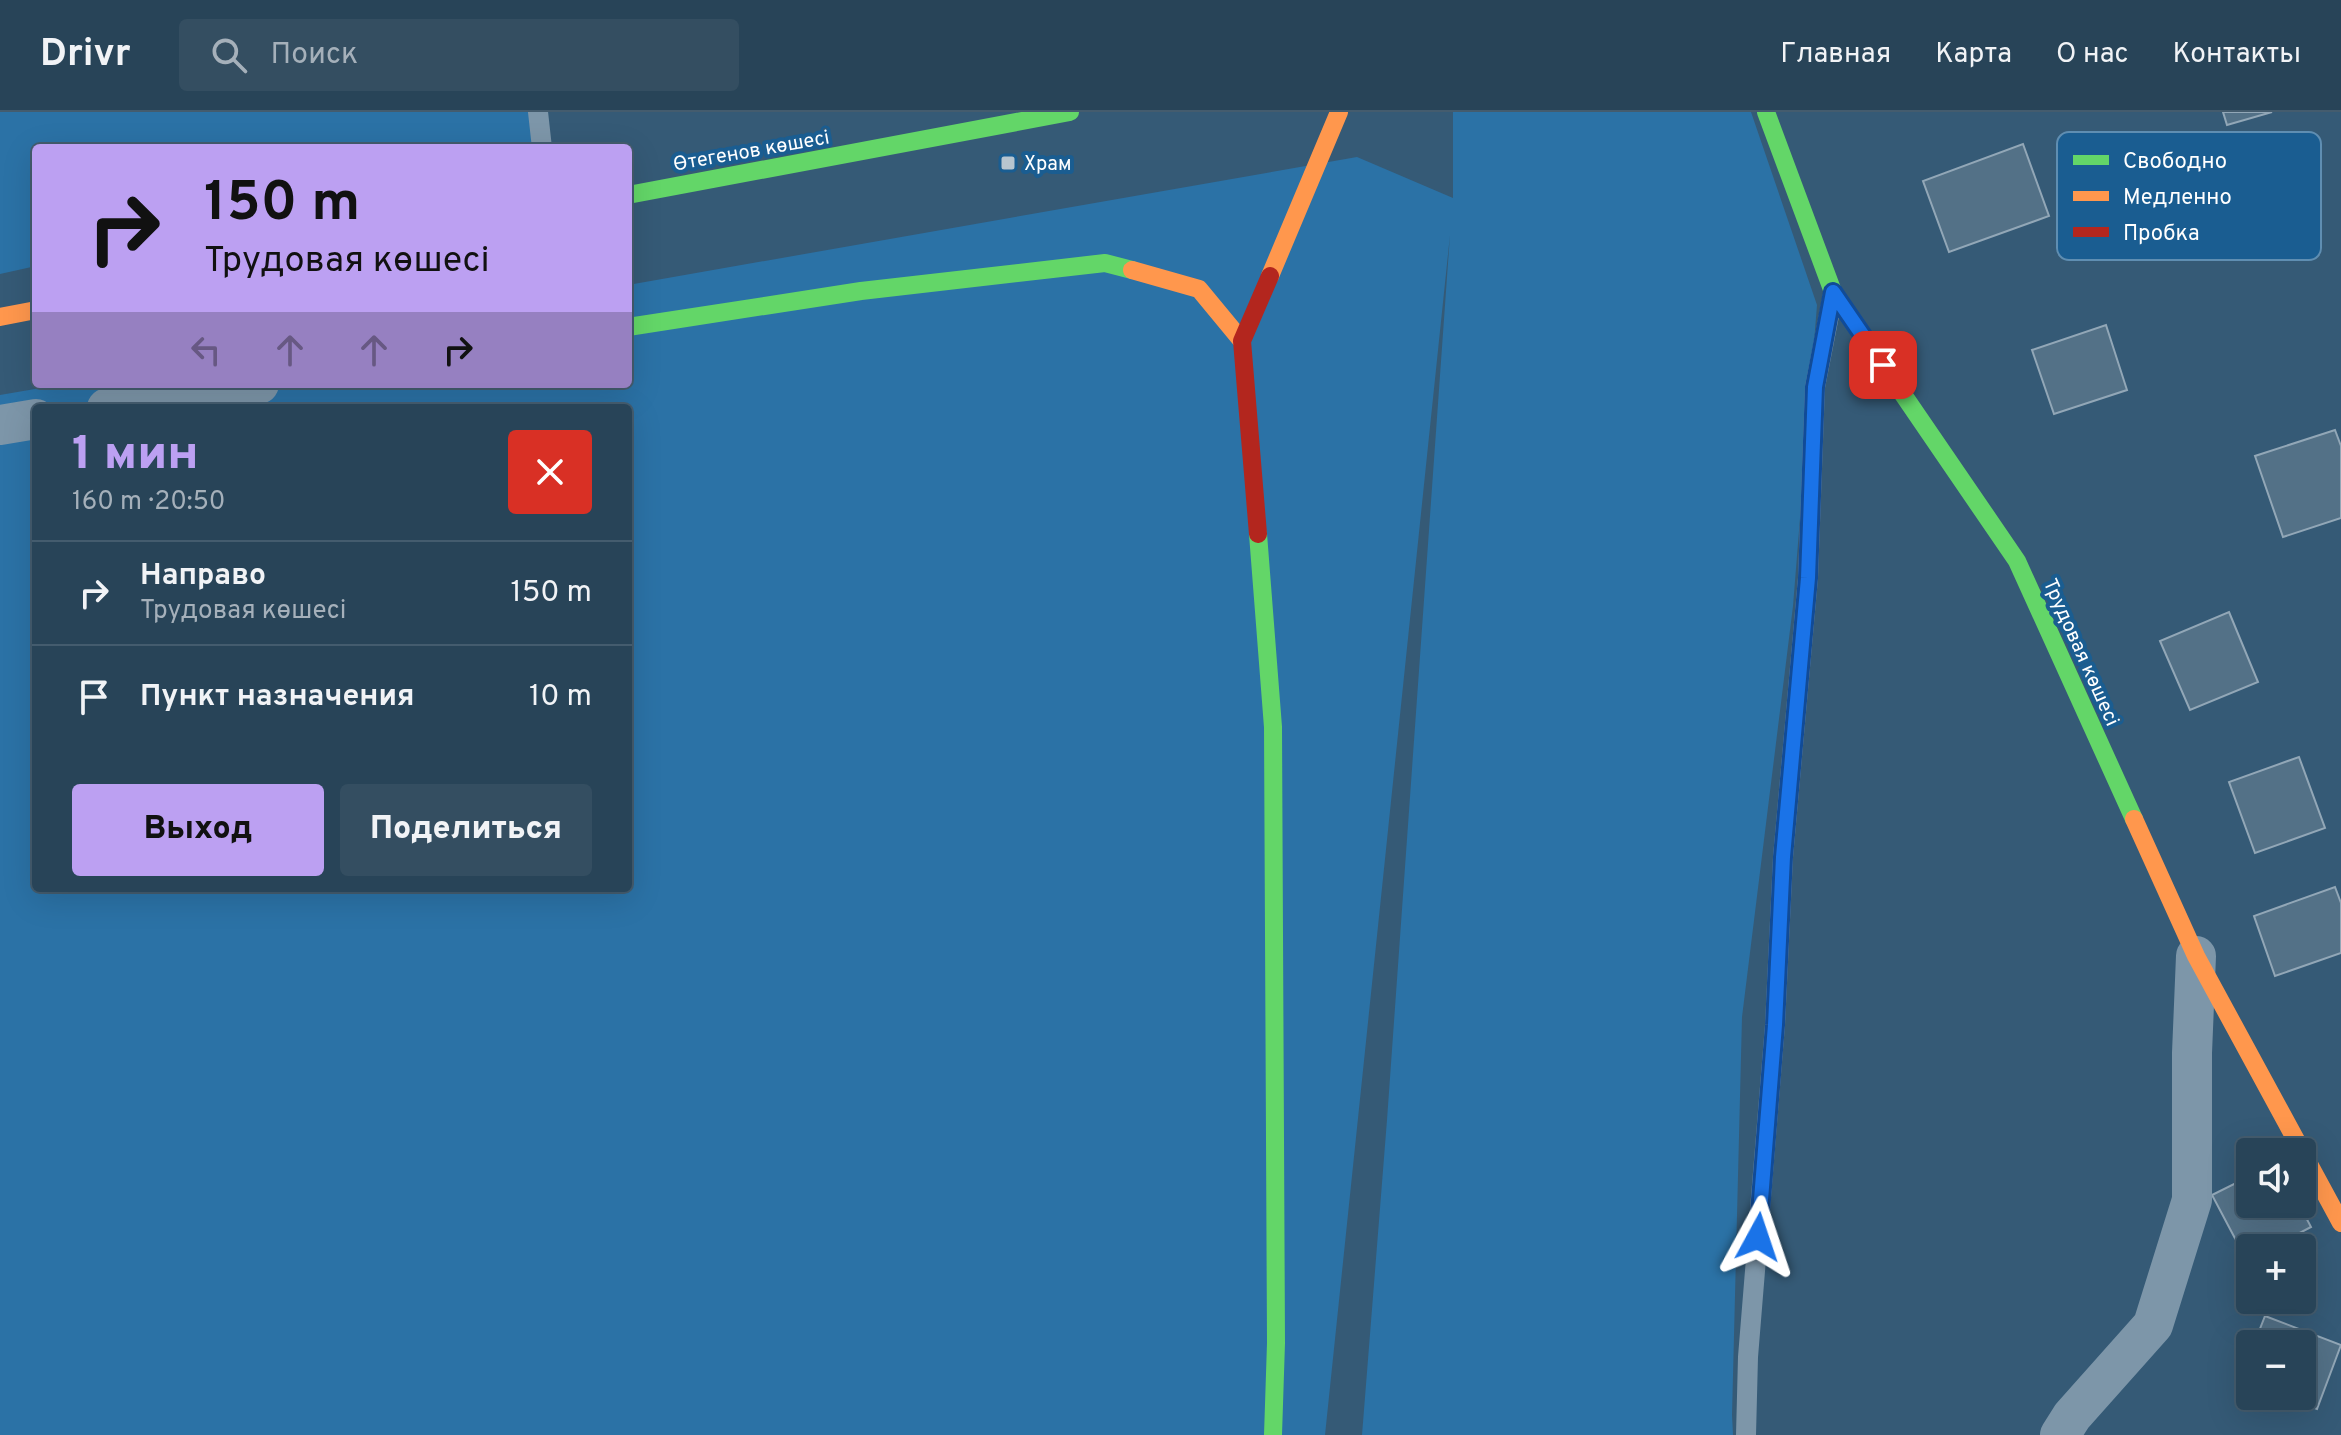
<!DOCTYPE html>
<html lang="ru">
<meta charset="utf-8">
<style>
:root{--surface:#284458;--page:#344e61;--text:#f1f3f6;--muted:#a5b0ba;--line:#445c6e;--accent:#bca0f2}
body{margin:0;font-family:Overpass,sans-serif;background:var(--page);color:var(--text);height:100vh;display:flex;flex-direction:column;font-size:30px;white-space:nowrap}
*{box-sizing:border-box;margin:0}
p{font-size:26px;color:var(--muted)}
.icon{flex:none;width:44px;height:44px;fill:none;stroke:currentColor;stroke-width:2;stroke-linecap:round;stroke-linejoin:round}
.map{position:relative;flex:1;overflow:hidden}
.sheet{position:absolute;left:32px;top:292px;width:600px;height:488px;display:flex;flex-direction:column;background:var(--surface);border-radius:8px;box-shadow:0 8px 32px #0002,0 0 0 2px var(--line)}
.sheet>*{flex:none}
.hud{position:absolute;left:32px;top:32px;width:600px;height:244px;border-radius:8px;box-shadow:0 8px 32px #0002,0 0 0 2px var(--line);background:#bca0f2;color:#111;overflow:hidden}
.buttons{position:absolute;left:2236px;top:1026px;display:grid;gap:16px}
.buttons a{display:grid;place-items:center;width:80px;height:80px;border-radius:8px;background:var(--surface);box-shadow:0 8px 32px #0002,0 0 0 2px var(--line);font-size:40px}
.pin{position:absolute;display:grid;place-items:center;width:68px;height:68px;color:#fff;margin:-34px;border-radius:16px;box-shadow:0 4px 12px #0006}
.me{position:absolute;width:88px;margin:-44px;rotate:5deg;stroke-linejoin:round;filter:drop-shadow(0 0 6px #0008)}
.turn{display:flex;align-items:center;gap:28px;height:168px;padding:0 40px;font-size:36px}
.turn .icon{width:104px;height:104px;stroke-width:2.5}
.turn b{display:block;font-size:56px;line-height:68px}
.lanes{display:flex;align-items:center;height:76px;padding:0 40px;background:#0003;justify-content:center;gap:40px;direction:ltr}
.lanes .off{opacity:.35}
.round{display:grid;place-items:center;flex:none;width:84px;height:84px;border-radius:8px;background:var(--page)}
.headline{display:flex;align-items:center;justify-content:space-between;height:136px;padding:0 40px}
h1{font-size:48px;font-weight:800;line-height:60px;color:var(--accent)}
.primary-button{display:flex;gap:16px;margin-top:auto;padding:16px 40px}
.primary-button a{flex:1;height:92px;border-radius:8px;background:var(--accent);color:#111;font-size:32px;font-weight:800;line-height:92px;text-align:center}
.primary-button a+a{background:var(--page);color:var(--text)}
ul{padding:0;list-style:none}
li{display:flex;align-items:center;gap:24px;height:104px;padding:0 40px;border-top:2px solid var(--line)}
li div{flex:1}
li b{display:block;font-size:30px}
li em{font-style:normal}
header{display:flex;align-items:center;gap:48px;box-sizing:border-box;height:112px;padding:0 40px;background:var(--surface);border-bottom:2px solid var(--line)}
header strong{font-size:38px}
nav{display:flex;gap:44px;margin-inline-start:auto;font-size:28px}
.search{width:560px;height:72px;background:var(--page);display:flex;align-items:center;gap:20px;box-sizing:border-box;padding:0 28px;border-radius:8px;color:var(--muted);font-size:30px}
.map>svg:first-child{display:block}
.green{fill:#2b72a6;fill-rule:evenodd}
.building{fill:#537187;stroke:#92a7b7;stroke-width:2}
.lines{fill:none;stroke-linecap:round;stroke-linejoin:round}
.lane{stroke:#7d96a9;stroke-width:20}
.street{stroke:#7d96a9;stroke-width:40}
.fast{stroke:#63d668;stroke-width:18}
.slow{stroke:#ff974d;stroke-width:18}
.jam{stroke:#b3261e;stroke-width:18}
.route-casing{stroke:#114b97;stroke-width:20}
.route{stroke:#1a73e8;stroke-width:14}
.poi-dot{fill:#b8c5cf;stroke:#1a5d91;stroke-width:3}
.labels{text-anchor:middle;stroke-width:8;stroke-linejoin:round;paint-order:stroke}
.street-label{font-size:20px;fill:#fff;stroke:#1a5d91}
.poi-label{font-size:20px;fill:#fff;stroke:#1a5d91;text-anchor:start}
.key{fill:#1a5d91;stroke:#5f8eb2;stroke-width:2}
.key-label{font-size:22px;fill:#fff}
</style>
<header>
<strong>Drivr</strong>
<div class="search"><svg class="icon" aria-label="search" viewBox="0 0 24 24"><circle cx="10" cy="10" r="6"/><path d="M15 15l6 6"/></svg>Поиск</div>
<nav><a>Главная</a><a>Карта</a><a>О нас</a><a>Контакты</a></nav>
</header>
<div class="map">
<svg width="2341" height="1323" viewBox="0 0 2341 1323">
<rect width="100%" height="100%" fill="#355a76"/>
<path class="green" d="M 0,0 L 546,0 L 550,36 L 36,36 L 36,154 L 0,162 Z
M 1453,0 L 1751,0 L 1817,193 L 1793,494 L 1742,905 L 1732,1303 L 1733,1323 L 1362,1323 L 1387,1008 L 1450,123 L 1325,1323 L 0,1323 L 0,283 L 64,272 L 628,272 L 628,173 L 1357,45 L 1453,86 ZM 36,296 L 628,296 L 628,776 L 36,776 Z"/>
<path class="building" d="M 2223,0 L 2272,0 L 2227,13 Z
M 2023,32 L 2049,104 L 1949,140 L 1923,69 Z
M 2106,213 L 2127,278 L 2054,302 L 2032,238 Z
M 2335,318 L 2341,334 L 2341,406 L 2283,425 L 2255,344 Z
M 2229,500 L 2258,570 L 2190,598 L 2160,529 Z
M 2299,645 L 2325,716 L 2255,741 L 2229,670 Z
M 2335,775 L 2341,791 L 2341,841 L 2275,864 L 2254,804 Z
M 2250,1064 L 2250,1092 L 2299,1092 L 2311,1115 L 2271,1136 L 2250,1136 L 2250,1147 L 2247,1149 L 2212,1083 Z
M 2265,1204 L 2341,1233 L 2317,1297 L 2282,1284 L 2302,1284 L 2302,1232 L 2254,1232 Z
M 2250,1242 L 2250,1272 L 2240,1268 Z"/>
<g class="lines">
<path class="lane" d="M 538,0 L 542,36
M 1746,1323 L 1748,1245 L 1775,913 L 1783,745 L 1808,466 L 1815,275 L 1833,183"/>
<path class="street" d="M 107,296 L 259,272
M 0,313 L 36,307
M 2060,1323 L 2072,1304 L 2153,1213 L 2192,1088 L 2192,941 L 2196,844"/>
<path class="fast" d="M 1766,0 L 1833,180 L 2017,449 L 2134,707
M 628,83 L 1070,0
M 628,215 L 861,179 L 1105,151 L 1132,158
M 1258,422 L 1273,615 L 1276,1231 L 1273,1323"/>
<path class="slow" d="M 1132,158 L 1199,177 L 1242,229
M 1270,164 L 1339,0
M 0,205 L 36,198
M 2134,707 L 2196,844 L 2341,1111"/>
<path class="jam" d="M 1258,422 L 1242,229 L 1270,164"/>
</g>
<g class="lines">
<defs>
<path id="route" d="M 1758,1125 L 1775,913 L 1783,745 L 1808,466 L 1815,275 L 1833,180 L 1883,253"/>
</defs>
<use href="#route" class="route-casing"/>
<use href="#route" class="route"/>
</g>
<rect class="poi-dot" x="1000" y="43" width="16" height="16" rx="4"/>
<g class="labels">
<g class="street-label">
<text transform="translate(751 38) rotate(-10)" y="7">Өтегенов көшесі</text>
<text transform="translate(2082 540) rotate(66)" y="7">Трудовая көшесі</text>
</g>
<g class="poi-label">
<text x="1024" y="58">Храм</text>
</g>
</g>
<rect x="2057" y="20" width="264" height="128" rx="12" class="key"/>
<rect x="2073" y="43" width="36" height="10" fill="#63d668"/>
<rect x="2073" y="79" width="36" height="10" fill="#ff974d"/>
<rect x="2073" y="115" width="36" height="10" fill="#b3261e"/>
<g class="key-label">
<text x="2123" y="56">Свободно</text>
<text x="2123" y="92">Медленно</text>
<text x="2123" y="128">Пробка</text>
</g>
</svg>
<div class="buttons">
<a><svg class="icon" aria-label="sound" viewBox="0 0 24 24"><path d="M4 9h4l5-4v14l-5-4H4zM17 9q2 3 0 6"/></svg></a>
<a>+</a>
<a>−</a>
</div>
<div class="pin" style="left:1883px;top:253px;background:#d93025"><svg class="icon" aria-label="arrive" viewBox="0 0 24 24"><path d="M6 21V4h12l-3 4 3 4H6"/></svg></div>
<svg class="me" style="left:1758px;top:1125px" viewBox="-20 -20 40 40"><path d="M0-17L14 15 0 8-14 15z" fill="#1a73e8" stroke="#fff" stroke-width="4"/></svg>
<div class="hud">
<div class="turn"><svg class="icon" aria-label="right" viewBox="0 0 24 24"><path d="M7 20v-9h11M14 6l5 5-5 5"/></svg><div><b>150 m</b>Трудовая көшесі</div></div>
<div class="lanes"><svg class="icon off" aria-label="left" viewBox="0 0 24 24"><path d="M17 20v-9H6M10 6l-5 5 5 5"/></svg><svg class="icon off" aria-label="ahead" viewBox="0 0 24 24"><path d="M12 20V5M6 11l6-6 6 6"/></svg><svg class="icon off" aria-label="ahead" viewBox="0 0 24 24"><path d="M12 20V5M6 11l6-6 6 6"/></svg><svg class="icon" aria-label="right" viewBox="0 0 24 24"><path d="M7 20v-9h11M14 6l5 5-5 5"/></svg></div>
</div>
<section class="sheet">
<div class="headline"><div><h1>1 мин</h1><p>160 m · 20:50</p></div><a class="round" style="background:#d93025;color:#fff"><svg class="icon" aria-label="close" viewBox="0 0 24 24"><path d="M6 6l12 12M18 6L6 18"/></svg></a></div>
<ul>
<li><svg class="icon" aria-label="right" viewBox="0 0 24 24"><path d="M7 20v-9h11M14 6l5 5-5 5"/></svg><div><b>Направо</b><p>Трудовая көшесі</p></div><em>150 m</em></li>
<li><svg class="icon" aria-label="arrive" viewBox="0 0 24 24"><path d="M6 21V4h12l-3 4 3 4H6"/></svg><div><b>Пункт назначения</b></div><em>10 m</em></li>
</ul>
<div class="primary-button"><a>Выход</a><a>Поделиться</a></div>
</section>
</div>
